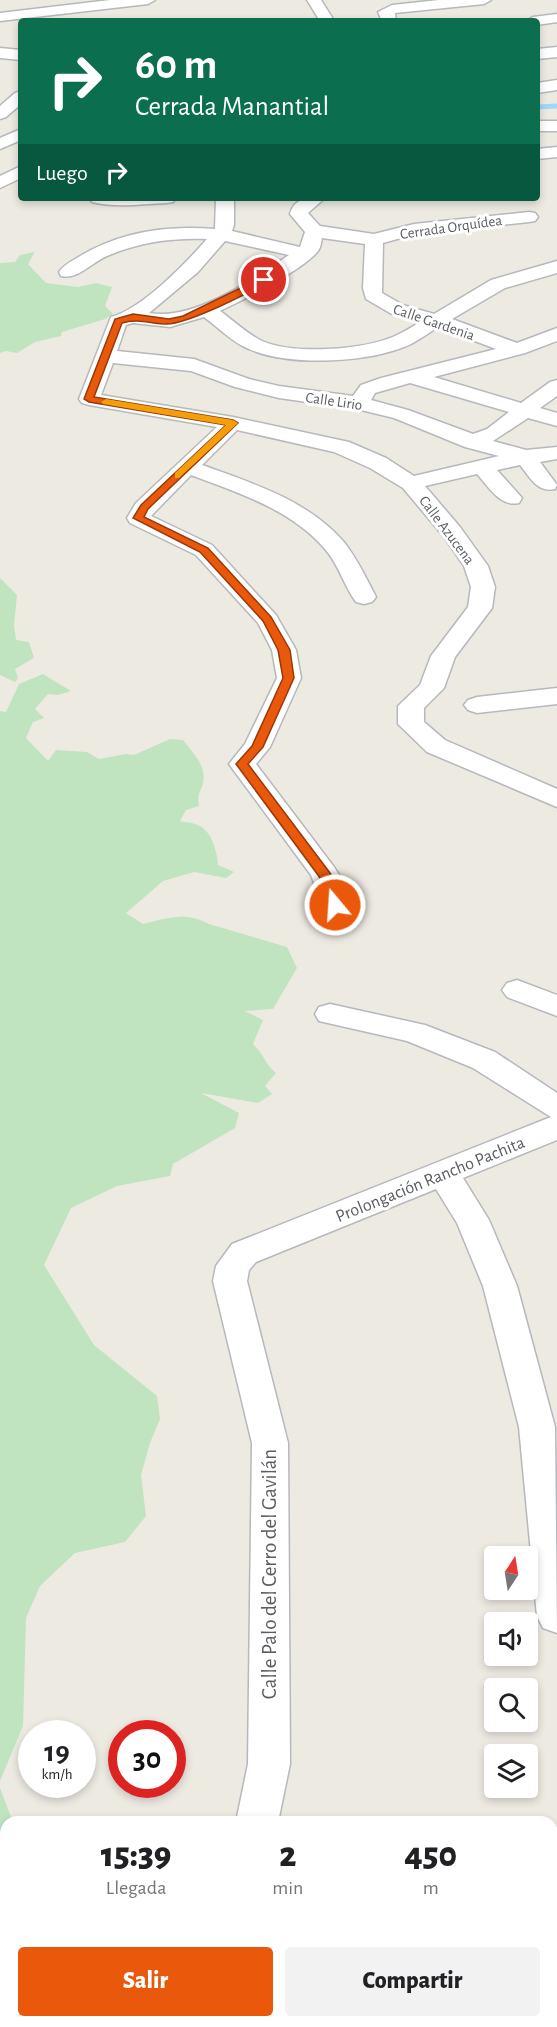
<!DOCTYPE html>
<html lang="es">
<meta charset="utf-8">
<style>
:root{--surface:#fff;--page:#f2f2f2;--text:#202124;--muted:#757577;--accent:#ea580c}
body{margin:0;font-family:"Alegreya Sans",sans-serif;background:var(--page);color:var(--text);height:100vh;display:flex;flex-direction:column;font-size:22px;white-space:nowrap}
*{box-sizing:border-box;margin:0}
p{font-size:20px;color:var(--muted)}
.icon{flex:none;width:33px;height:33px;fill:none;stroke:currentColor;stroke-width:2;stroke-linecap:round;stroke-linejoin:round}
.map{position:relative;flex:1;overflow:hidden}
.drawer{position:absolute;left:0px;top:1816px;width:558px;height:212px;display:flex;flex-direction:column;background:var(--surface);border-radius:18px 18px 0 0;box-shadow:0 3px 9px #0003}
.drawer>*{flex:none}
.banner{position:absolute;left:18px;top:18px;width:522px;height:183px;border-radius:6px;box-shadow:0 3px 9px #0003;background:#0b6e4f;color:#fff;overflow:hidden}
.needle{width:39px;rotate:12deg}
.buttons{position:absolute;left:484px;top:1546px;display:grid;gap:12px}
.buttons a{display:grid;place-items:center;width:54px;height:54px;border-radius:6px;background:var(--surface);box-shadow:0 3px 9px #0003;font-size:30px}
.speed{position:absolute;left:18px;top:1720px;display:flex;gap:12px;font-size:30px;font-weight:700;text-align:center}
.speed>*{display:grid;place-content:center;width:78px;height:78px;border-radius:50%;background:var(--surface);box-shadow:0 3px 9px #0003;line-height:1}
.speed small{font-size:15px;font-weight:400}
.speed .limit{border:9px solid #d22;background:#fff;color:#111}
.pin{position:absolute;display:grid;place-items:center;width:51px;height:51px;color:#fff;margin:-26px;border:3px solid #fff;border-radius:50%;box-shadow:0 2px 6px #0007}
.me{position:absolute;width:66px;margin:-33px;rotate:342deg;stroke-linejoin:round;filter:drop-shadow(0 0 4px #0008)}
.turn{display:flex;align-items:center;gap:21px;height:126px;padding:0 18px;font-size:27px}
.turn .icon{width:78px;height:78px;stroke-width:2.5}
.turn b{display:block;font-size:42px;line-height:51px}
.then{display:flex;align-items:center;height:57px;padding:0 18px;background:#0003;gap:12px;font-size:22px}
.eta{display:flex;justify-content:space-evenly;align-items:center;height:102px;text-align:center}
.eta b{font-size:36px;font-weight:800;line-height:42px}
.button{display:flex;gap:12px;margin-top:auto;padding:12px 18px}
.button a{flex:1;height:69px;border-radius:6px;background:var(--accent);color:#fff;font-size:24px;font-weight:800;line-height:69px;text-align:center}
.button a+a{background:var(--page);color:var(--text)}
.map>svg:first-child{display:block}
.green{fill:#c0e4bf}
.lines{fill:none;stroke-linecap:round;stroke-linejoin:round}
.stream{stroke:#a2d7fd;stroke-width:5}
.street-casing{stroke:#b5b8bc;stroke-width:3}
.street{fill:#fff;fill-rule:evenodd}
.route{fill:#ea580c;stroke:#983908;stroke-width:1.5}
.slow{fill:#f59e0b}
.labels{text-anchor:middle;stroke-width:6;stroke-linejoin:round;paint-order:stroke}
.far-street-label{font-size:15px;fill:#5a5e63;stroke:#fff}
.street-label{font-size:18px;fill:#5a5e63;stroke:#fff}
.near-street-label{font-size:21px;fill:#5a5e63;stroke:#fff}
</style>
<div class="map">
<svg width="557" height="2027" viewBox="0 0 557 2027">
<rect width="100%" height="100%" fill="#edeae2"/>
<path class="green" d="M 35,252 L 28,264 L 46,283 L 78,287 L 96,283 L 112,287 L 105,306 L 113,314 L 105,319 L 62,332 L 61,336 L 35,342 L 17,353 L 6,351 L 0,353 L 0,263 L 15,262 L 20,255 Z
M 0,578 L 17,595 L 14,625 L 16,640 L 29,642 L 34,658 L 15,669 L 18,678 L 15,682 L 0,675 Z
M 43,674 L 71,691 L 58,695 L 48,694 L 35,709 L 44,718 L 33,722 L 26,738 L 48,761 L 56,750 L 87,752 L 99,759 L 126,754 L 134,755 L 170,739 L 183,740 C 193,753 207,766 203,783 C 200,794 197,793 199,806 L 186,810 L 180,821 C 185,823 190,822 195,824 C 211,828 217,850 218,865 L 234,872 L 226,878 L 194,872 L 163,881 L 126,913 L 143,924 C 166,918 187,911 209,924 L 287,947 L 297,968 L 273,1009 L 245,1011 L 263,1020 L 253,1044 C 264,1054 265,1064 276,1073 L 265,1086 L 272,1094 L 258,1103 L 201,1093 L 239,1113 L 235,1128 L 173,1164 L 170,1176 L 117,1186 L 71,1208 L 44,1265 L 94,1345 L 157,1396 L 160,1419 L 150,1443 L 141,1475 L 146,1516 L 125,1542 L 75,1553 L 40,1586 L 26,1618 L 23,1726 L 0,1781 L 0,711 L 6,712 L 19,684 Z
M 0,1788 L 13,1822 L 6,1822 L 6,1990 L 0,2007 Z"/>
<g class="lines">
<path class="stream" d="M 537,107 L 557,106"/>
<defs>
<path id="street" d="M 110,0 L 155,0 L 148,4 L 0,21 L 0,13 Z
M 307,0 L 321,0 L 333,19 L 332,21 L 320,21 Z
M 439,0 L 491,0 L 484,4 L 395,13 L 396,21 L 382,21 L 378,12 L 392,5 Z
M 557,14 L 557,22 L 537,25 L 537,21 L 526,21 L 533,17 Z
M 557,47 L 557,57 L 537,59 L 537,49 Z
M 0,48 L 21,50 L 21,60 L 0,58 Z
M 557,80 L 557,90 L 537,93 L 537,83 Z
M 21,91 L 21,104 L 6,117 L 0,119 L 0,106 L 15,93 Z
M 537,121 L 557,121 L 557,131 L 537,131 Z
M 21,129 L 21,140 L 0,149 L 0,138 Z
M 557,147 L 557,157 L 537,159 L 537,149 Z
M 21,166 L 21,178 L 0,188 L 0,176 Z
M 89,198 L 176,198 L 173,202 L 167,203 C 142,204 116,208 92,202 Z
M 216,198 L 234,198 L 234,225 L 232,231 L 300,247 L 305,232 L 290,214 C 294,197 310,198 325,198 L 308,213 L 320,226 L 374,234 L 414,224 L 529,212 L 535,213 L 538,217 L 535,221 L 529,222 L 415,234 L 383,243 L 382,293 L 403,305 L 434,314 L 491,280 L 557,261 L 557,273 L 505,288 L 452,319 L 517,343 L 557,328 L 557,341 L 525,353 L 434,377 L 521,403 L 550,382 L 557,380 L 557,396 L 540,408 L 557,413 L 557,426 L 528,418 L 493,441 L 526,450 L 557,447 L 557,459 L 540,462 L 557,485 L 555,489 C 537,493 530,477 520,465 L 497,470 L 522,498 L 519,503 C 500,507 489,487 477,474 L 425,486 L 460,527 L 488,566 L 495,587 L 492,608 L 455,657 L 444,688 L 424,708 L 424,722 L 445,740 L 557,789 L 557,807 L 427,752 L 398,724 L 398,706 L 420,685 L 431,656 L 468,607 L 471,587 L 464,566 L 444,537 L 403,488 L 370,468 L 334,452 L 237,430 L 202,465 C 252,483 307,500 343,541 C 357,558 366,578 376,597 L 372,602 L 364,604 L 356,602 C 345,587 340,569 329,554 C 296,511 239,493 191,475 L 151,516 L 212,545 L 276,615 L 296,650 L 301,678 L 270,747 L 256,764 L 334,867 C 347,886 352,901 339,922 L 329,924 L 319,922 L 315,915 L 320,899 L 311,875 L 229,764 L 245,744 L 277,678 L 272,650 L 258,623 L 196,555 L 130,523 L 127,518 L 136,503 L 217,427 L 89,405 L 82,403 L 79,399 L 111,317 C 142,309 186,263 207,239 C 171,238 140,242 107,256 C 92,262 78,280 61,276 L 59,272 C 63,266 70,262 77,258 C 118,232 167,225 215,229 ZM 322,238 L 365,244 L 363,288 L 366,299 L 390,313 L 420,322 C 412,327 404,332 395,336 C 363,350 294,355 262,341 C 247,334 233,320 220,311 C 243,300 303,270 318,251 C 321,247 321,242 322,238 ZM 225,241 L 289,255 C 252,280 194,321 149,313 L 198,272 ZM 204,317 C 218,327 233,343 249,349 C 290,367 371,363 411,344 C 420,339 429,333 438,327 L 496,349 L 381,378 L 361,385 L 353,396 L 279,386 L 249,379 L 194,359 L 117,351 L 126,325 L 133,323 L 170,327 ZM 113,363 L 191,371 L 235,387 L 279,398 L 357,409 L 394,418 L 465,447 L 499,456 L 414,476 L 386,458 L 349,442 L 233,417 L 101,395 ZM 410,383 L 509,412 L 487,429 L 473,434 L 408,410 L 371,400 L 375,393 Z
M 557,688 L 557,704 L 477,713 L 468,710 L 464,705 L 468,700 L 477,697 Z
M 517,980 L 557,995 L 557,1016 L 507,997 L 502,990 L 507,983 Z
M 330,1004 L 425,1025 L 495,1052 L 557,1093 L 557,1140 L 463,1178 L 489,1220 L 517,1286 L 555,1427 L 557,1633 L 543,1628 L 537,1616 L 519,1427 L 483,1286 L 457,1223 L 436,1189 L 256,1262 L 249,1270 L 247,1281 L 288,1443 L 290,1764 L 278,1822 L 236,1822 L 248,1764 L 252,1443 L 213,1281 L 216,1266 L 232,1244 L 551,1117 L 473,1068 L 407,1041 L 319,1021 L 315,1014 L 319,1007 Z
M 194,2022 L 240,2022 L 239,2027 L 193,2027 Z"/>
</defs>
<use href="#street" class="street-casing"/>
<use href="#street" class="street"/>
</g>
<path class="route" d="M 261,278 L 268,280 C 254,292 186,324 167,324 C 151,324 138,318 122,323 L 94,397 L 233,420 L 238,423 L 148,509 L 144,517 L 208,548 L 271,617 L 290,650 L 294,678 L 263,747 L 248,764 L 330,873 L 340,891 L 341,905 L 335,909 L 328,905 L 327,891 L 318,875 L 236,764 L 252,746 L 283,678 L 278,650 L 263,621 L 200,552 L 133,518 L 141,505 L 226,425 L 89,402 L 84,399 L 115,319 L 133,314 L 169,319 L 183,316 Z"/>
<path class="slow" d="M 106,399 L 233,420 L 238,423 L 179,478 L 175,478 L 175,473 L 226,425 L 103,404 L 101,402 Z"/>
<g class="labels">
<g class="far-street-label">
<text transform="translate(451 227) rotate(-8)" y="5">Cerrada Orquídea</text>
<text transform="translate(434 322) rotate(19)" y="5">Calle Gardenia</text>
<text transform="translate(334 401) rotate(8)" y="5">Calle Lirio</text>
<text transform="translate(447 530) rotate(53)" y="5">Calle Azucena</text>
</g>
<g class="street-label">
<text transform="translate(430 1179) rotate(-22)" y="6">Prolongación Rancho Pachita</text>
</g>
<g class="near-street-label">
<text transform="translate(269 1574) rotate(-90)" y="7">Calle Palo del Cerro del Gavilán</text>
</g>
</g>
</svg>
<div class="buttons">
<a><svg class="needle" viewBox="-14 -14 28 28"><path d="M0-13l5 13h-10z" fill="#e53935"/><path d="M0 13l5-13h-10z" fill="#757577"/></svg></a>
<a><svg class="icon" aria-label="sound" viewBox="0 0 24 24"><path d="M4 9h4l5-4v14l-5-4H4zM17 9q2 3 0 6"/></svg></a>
<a><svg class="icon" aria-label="search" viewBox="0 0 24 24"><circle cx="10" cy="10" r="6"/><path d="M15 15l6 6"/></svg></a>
<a><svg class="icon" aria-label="layers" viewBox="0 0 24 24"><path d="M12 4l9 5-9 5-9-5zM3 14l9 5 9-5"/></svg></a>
</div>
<div class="speed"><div>19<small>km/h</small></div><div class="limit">30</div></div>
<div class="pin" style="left:264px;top:280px;background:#d93025"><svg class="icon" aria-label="arrive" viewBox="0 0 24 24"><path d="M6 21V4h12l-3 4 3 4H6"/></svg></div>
<svg class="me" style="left:335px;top:905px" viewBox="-20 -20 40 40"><circle r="17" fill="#ea580c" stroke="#fff" stroke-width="3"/><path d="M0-11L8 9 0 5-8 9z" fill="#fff"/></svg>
<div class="banner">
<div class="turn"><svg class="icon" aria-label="right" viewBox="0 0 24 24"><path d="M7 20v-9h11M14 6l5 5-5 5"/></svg><div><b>60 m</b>Cerrada Manantial</div></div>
<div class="then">Luego<svg class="icon" aria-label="right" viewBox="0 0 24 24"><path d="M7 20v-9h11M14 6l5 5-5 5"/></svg></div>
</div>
<section class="drawer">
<div class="eta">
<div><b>15:39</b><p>Llegada</p></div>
<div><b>2</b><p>min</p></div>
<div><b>450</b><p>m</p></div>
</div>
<div class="button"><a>Salir</a><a>Compartir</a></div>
</section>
</div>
